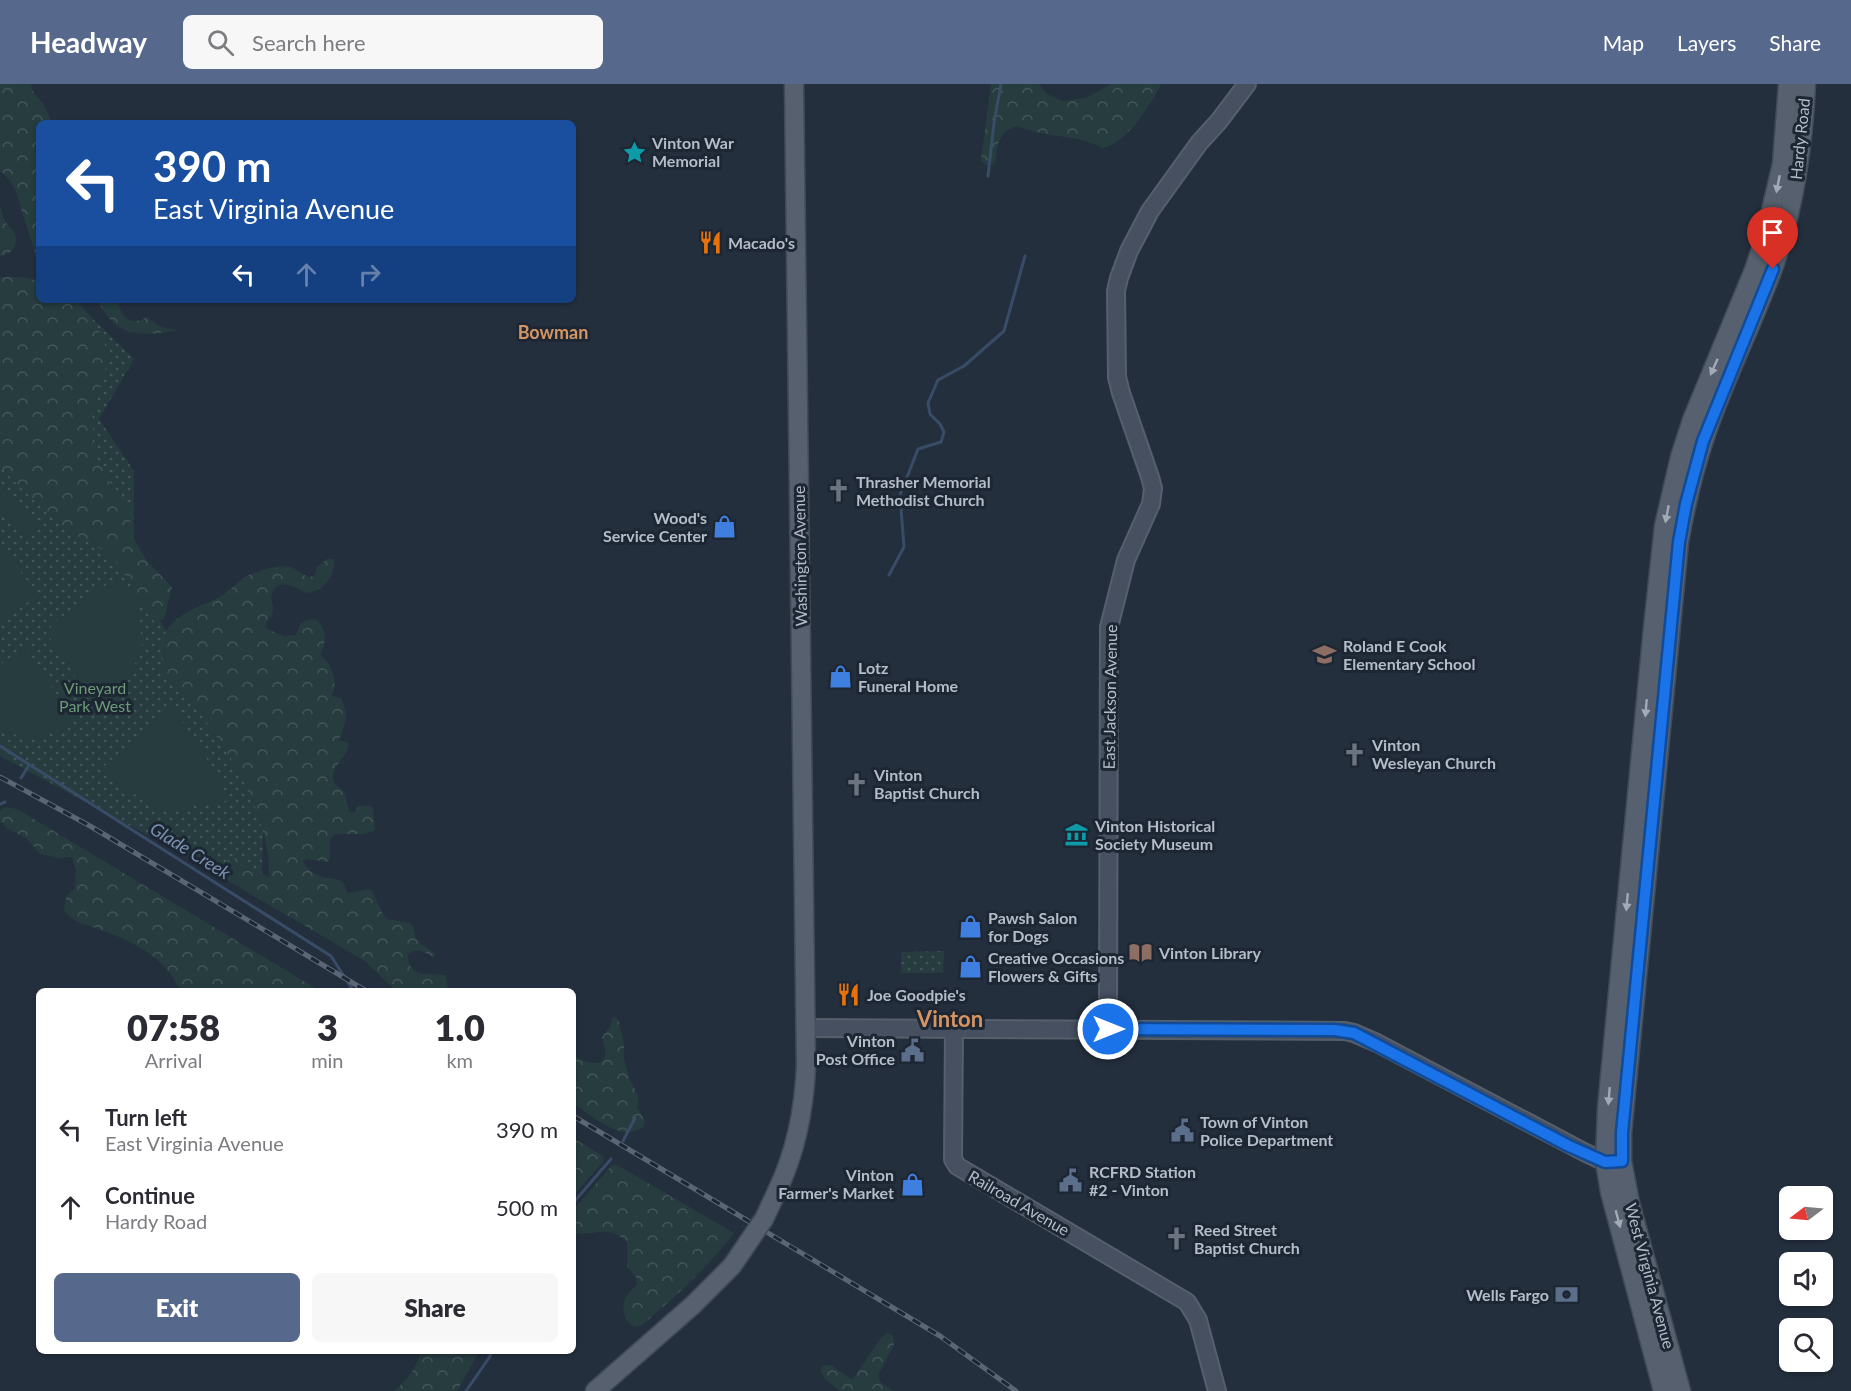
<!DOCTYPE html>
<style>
:root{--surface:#fff;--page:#f7f7f7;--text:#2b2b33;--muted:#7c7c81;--accent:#56698c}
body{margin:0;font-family:Lato,sans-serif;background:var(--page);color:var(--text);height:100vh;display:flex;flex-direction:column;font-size:22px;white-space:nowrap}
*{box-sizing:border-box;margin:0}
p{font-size:20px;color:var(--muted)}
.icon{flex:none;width:33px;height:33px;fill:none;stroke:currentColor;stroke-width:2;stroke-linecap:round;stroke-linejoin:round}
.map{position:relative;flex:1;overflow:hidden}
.drawer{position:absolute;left:36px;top:904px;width:540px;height:366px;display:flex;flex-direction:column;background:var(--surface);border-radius:9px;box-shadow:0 2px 4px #0004}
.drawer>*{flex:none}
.top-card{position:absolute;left:36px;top:36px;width:540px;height:183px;border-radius:9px;box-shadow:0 2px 4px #0004;background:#1a4fa0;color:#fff;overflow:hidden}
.needle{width:39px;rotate:254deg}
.tools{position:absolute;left:1779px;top:1102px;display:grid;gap:12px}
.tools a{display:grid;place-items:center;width:54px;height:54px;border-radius:9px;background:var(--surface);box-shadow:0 2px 4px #0004;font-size:30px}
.pin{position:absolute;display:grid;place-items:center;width:51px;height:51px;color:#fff;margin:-62px -26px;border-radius:50% 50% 50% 0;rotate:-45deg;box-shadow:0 0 6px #0007}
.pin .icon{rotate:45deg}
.me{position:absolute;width:66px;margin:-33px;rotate:90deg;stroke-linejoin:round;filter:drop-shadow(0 0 4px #0008)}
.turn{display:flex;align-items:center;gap:21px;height:126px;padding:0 18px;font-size:27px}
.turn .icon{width:78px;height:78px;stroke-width:2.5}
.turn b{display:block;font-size:42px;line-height:51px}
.lanes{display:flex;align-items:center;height:57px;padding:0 18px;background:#0003;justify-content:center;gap:30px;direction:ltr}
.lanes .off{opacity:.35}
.eta{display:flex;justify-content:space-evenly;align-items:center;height:102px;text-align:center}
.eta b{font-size:36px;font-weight:800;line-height:42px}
.action{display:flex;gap:12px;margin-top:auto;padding:12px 18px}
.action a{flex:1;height:69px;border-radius:9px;background:var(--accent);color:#fff;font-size:24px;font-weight:800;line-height:69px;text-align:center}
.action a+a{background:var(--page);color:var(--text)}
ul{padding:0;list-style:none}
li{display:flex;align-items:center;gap:18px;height:78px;padding:0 18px}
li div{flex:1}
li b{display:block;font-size:22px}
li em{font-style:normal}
header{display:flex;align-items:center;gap:36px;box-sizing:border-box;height:84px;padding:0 30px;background:var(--accent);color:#fff}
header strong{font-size:28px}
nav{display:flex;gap:33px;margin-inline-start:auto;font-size:21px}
.search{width:420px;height:54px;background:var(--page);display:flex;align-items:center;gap:15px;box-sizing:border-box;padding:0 21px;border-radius:9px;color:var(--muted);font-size:22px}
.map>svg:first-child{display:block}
.grass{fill:url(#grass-dots)}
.forest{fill:url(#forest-crowns)}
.pitch{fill:#263c3f}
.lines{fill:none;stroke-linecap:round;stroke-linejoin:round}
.stream{stroke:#394c67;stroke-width:3}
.secondary-casing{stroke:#565f6c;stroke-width:20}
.primary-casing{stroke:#414a57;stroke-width:21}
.secondary{stroke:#465061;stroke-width:16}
.primary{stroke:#56606e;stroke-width:18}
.rail-casing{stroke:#5a6575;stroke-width:5}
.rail{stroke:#1d2633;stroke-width:3;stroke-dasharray:9;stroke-linecap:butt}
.primary-bridge-casing{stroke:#414a57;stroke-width:21;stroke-linecap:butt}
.primary-bridge{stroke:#56606e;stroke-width:18}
.oneway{fill:#a1aab7}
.route-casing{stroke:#114b97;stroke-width:15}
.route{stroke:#1a73e8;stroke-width:10}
.labels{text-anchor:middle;stroke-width:6;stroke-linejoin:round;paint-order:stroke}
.street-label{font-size:16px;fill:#b4bcc9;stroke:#1d2633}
.poi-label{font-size:16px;font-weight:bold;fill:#b4bcc9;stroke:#1d2633;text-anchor:start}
.park-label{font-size:16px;fill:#6b9a76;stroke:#1d2633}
.neighbourhood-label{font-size:18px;font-weight:bold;fill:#d59563;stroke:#1d2633}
.water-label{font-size:18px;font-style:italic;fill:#7c92b1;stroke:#1d2633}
.district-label{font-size:22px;font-weight:bold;fill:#d59563;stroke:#1d2633}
</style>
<header>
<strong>Headway</strong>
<div class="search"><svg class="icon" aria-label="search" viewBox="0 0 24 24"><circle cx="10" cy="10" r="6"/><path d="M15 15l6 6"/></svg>Search here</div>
<nav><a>Map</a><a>Layers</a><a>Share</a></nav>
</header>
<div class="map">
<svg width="1851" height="1307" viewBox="0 0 1851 1307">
<defs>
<pattern id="grass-dots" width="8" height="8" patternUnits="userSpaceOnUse" patternTransform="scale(1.5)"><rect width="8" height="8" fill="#263c3f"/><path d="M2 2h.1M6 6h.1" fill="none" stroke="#435659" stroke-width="1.8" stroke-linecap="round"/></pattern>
<pattern id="forest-crowns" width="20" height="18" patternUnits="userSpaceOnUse" patternTransform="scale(1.5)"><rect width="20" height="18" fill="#263c3f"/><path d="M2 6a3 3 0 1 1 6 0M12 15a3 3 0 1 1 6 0" fill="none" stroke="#435659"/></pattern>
</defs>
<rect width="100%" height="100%" fill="#242f3e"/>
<path class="grass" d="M 0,196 L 39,216 L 84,226 L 134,275 L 99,335 L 134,387 L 134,489 L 264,724 L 261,812 L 0,672 Z
M 944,867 L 943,889 L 901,889 L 901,868 Z"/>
<path class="forest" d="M 0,0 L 31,0 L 32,6 L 44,21 L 52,39 L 39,39 L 39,179 L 37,179 C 35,164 29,152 25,137 C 18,117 18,100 0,87 Z
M 991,0 L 1039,0 L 1047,10 L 1063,17 L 1086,14 L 1111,0 L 1161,0 C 1150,22 1127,59 1102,64 C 1077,49 1045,55 1018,42 C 997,47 998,61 995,80 L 986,82 L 981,76 Z
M 0,123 C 2,127 3,132 5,137 C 7,141 11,144 14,148 C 20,159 12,172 0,172 Z
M 0,193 L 23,193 L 39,197 L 39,216 L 77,216 L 96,241 L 105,261 L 107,280 L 93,330 L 93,366 L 108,396 L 122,412 L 130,428 L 131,450 L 147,477 L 172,503 L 164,535 L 155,538 C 135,520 130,489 108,470 C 99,462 86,458 76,451 C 48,432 24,407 0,383 Z
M 98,216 L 118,216 C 120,234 131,243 147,233 L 161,243 L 178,246 C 142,253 115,254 98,216 Z
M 327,475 L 334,475 C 336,491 323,508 307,509 C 295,504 276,490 271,513 L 273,525 L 272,532 L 268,535 L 266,541 L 267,545 L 284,552 L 296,551 L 300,540 L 307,536 L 316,535 C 327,546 327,558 320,571 C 333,581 338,596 332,612 L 341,614 C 349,632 346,638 339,656 L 348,659 C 350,672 333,679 333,693 C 333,702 340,702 344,708 C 347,713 346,721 349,727 L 354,729 L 358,722 L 371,722 L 373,725 L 375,746 C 361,753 349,749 334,750 L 330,756 L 330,775 L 327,778 L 307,775 L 303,777 C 315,800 337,790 344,800 C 345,801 347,809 347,809 L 371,805 L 382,828 L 387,835 L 409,839 L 413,842 L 415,853 L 422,861 L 436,870 L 433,873 C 425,868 417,863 408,870 C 408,895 427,889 446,891 L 448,907 L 396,907 L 365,877 L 225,795 L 222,784 L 226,777 L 236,774 L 269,793 C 271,739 234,673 201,631 C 190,617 173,607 166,590 C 160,579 160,562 165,550 C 173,530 202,522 220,513 C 231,507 238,496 249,491 C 260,486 282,479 293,484 C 299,487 303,491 309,493 L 314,492 L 317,483 Z
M 5,723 L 17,725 L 320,907 L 180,907 C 168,875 133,857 101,846 C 83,839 78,842 64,827 L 66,813 L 75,804 L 76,787 L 72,773 L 58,774 L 40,770 L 27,755 L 7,744 L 0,737 L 0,727 Z
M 613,933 L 618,935 L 624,960 L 624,975 L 629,993 L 639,1014 L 637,1023 L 645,1036 L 644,1042 C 621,1061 593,1031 573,1020 L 573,971 C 580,976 599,985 605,973 C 607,967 602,959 602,953 L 610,943 Z
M 573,1054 L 603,1072 L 604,1077 L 573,1112 Z
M 612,1081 L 617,1081 L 734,1149 C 707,1184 676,1212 642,1241 L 634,1243 C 617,1229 622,1213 637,1201 L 636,1193 L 627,1183 L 627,1158 C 608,1140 598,1152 576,1149 L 573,1151 L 573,1126 Z
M 887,1249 L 893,1251 L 894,1261 L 878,1291 L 880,1298 L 893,1307 L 840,1307 L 825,1295 L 820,1287 L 822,1282 L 831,1281 L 852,1296 L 881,1254 Z
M 421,1268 L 479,1268 L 457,1307 L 394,1307 C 408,1295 416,1285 421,1268 Z"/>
<path class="pitch" d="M 0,407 L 39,442 L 31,452 L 0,423 Z
M 0,464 L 39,510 L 0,538 Z
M 118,492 L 139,522 L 142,567 L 120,606 L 96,624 L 48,551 L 52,540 Z
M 25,562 L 74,637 L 36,657 L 0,646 L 0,581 Z
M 172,621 L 221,697 L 226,717 L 163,727 L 114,698 L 102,684 Z"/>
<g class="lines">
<path class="stream" d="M 988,92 L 994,39 L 1001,0
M 889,491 L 904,463 L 900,411 L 918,365 L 941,358 L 944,348 L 940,340 L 930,330 L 928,319 L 934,305 L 938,296 L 964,282 L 1004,247 L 1025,172
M 0,662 L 331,872 L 354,908
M 21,694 L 29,681
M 0,720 L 5,718
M 623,1057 L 635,1034
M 573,1119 L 611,1075
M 466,1307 L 489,1274 L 492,1268"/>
<defs>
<path id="secondary" d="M 806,944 L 1345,947 L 1354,949 L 1377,959 L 1584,1068 L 1605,1078 L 1618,1077
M 954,944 L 953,1075 L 957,1082 L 1187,1218 L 1198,1236 L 1217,1307
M 1108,945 L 1109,543 L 1126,476 L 1151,420 L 1153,404 L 1150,393 L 1121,309 L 1117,293 L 1116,207 L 1119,194 L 1129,167 L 1150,127 L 1199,59 L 1219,37 L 1247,0"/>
<path id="primary" d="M 778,1105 C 796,1067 804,1026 806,983 L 794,0
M 595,1307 L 693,1221 L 732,1182
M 1663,1307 L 1610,1108 L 1605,1078 L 1607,1024 L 1653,544 L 1664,442 L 1680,373 L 1692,336 L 1754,186 L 1764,156 L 1782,80 L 1788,0
M 1681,1307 L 1630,1119 L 1622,1077 L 1622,1049 L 1679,458 C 1685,424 1693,389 1704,356 C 1723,298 1751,244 1772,187 C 1794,128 1803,63 1806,0"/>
</defs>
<use href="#secondary" class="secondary-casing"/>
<use href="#primary" class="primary-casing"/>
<use href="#secondary" class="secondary"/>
<use href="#primary" class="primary"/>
<defs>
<path id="rail" d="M 0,693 L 90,742 L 368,908
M 573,1032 L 940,1252 L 1016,1307"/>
</defs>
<use href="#rail" class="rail-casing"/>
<use href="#rail" class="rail"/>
<defs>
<path id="primary-bridge" d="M 732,1182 L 764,1135 L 778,1105"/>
</defs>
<use href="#primary-bridge" class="primary-bridge-casing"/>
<use href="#primary-bridge" class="primary-bridge"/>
</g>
<defs><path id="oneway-solid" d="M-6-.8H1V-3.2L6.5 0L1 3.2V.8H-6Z" transform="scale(1.5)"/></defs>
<g class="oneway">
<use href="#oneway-solid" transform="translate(1778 100) rotate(101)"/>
<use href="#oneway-solid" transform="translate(1714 283) rotate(114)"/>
<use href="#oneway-solid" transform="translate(1667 430) rotate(101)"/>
<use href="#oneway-solid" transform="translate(1646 624) rotate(95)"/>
<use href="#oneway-solid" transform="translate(1627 818) rotate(95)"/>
<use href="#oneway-solid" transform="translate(1609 1012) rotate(95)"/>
<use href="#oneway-solid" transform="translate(1618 1135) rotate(75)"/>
</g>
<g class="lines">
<defs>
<path id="route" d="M 1108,945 L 1335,946 L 1354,949 L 1569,1062 L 1605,1078 L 1622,1077 L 1622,1049 L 1679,458 L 1686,420 L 1703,357 L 1773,185"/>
</defs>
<use href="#route" class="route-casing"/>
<use href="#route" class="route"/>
</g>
<defs>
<symbol id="sight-bare" viewBox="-9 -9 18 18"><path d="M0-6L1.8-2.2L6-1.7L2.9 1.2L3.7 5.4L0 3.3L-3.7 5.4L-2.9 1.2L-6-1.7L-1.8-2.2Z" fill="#0f9aa8" stroke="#1d2633" stroke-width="2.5" paint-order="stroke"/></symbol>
<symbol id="restaurant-bare" viewBox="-9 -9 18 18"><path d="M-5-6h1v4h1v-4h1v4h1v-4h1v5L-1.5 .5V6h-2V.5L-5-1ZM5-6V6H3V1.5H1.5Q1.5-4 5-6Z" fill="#e8710a" stroke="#1d2633" stroke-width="2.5" paint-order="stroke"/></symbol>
<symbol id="church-bare" viewBox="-9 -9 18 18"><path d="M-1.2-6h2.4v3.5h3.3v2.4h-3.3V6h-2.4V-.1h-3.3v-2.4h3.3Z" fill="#6b7280" stroke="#1d2633" stroke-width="2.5" paint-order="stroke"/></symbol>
<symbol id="shop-bare" viewBox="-9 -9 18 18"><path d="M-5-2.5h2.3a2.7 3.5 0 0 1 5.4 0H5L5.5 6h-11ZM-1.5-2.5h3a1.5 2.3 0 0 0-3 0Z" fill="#3f7fe0" stroke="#1d2633" stroke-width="2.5" paint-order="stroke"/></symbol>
<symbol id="school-bare" viewBox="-9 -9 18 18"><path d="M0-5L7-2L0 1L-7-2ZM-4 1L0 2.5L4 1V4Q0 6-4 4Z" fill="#8d6e63" stroke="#1d2633" stroke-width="2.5" paint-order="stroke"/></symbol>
<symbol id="museum-bare" viewBox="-9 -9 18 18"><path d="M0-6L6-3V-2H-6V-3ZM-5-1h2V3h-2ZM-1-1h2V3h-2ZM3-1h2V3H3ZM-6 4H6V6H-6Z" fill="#0f9aa8" stroke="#1d2633" stroke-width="2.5" paint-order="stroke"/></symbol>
<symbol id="library-bare" viewBox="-9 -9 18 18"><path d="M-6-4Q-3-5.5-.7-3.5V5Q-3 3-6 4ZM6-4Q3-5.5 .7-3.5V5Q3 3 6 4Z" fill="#8d6e63" stroke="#1d2633" stroke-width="2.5" paint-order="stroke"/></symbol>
<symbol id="civic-bare" viewBox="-9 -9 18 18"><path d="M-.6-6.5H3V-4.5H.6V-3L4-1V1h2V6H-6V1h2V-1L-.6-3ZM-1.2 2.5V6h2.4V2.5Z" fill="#5c6f8a" stroke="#1d2633" stroke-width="2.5" paint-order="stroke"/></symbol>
<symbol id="bank-bare" viewBox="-9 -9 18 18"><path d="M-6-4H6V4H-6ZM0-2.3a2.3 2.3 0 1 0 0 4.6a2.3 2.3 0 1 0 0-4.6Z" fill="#5c6f8a" stroke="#1d2633" stroke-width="2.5" paint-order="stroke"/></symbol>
</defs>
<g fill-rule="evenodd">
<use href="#sight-bare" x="618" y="52" width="33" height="33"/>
<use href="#restaurant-bare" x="694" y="142" width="33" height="33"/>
<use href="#church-bare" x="822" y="390" width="33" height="33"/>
<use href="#shop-bare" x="708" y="426" width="33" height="33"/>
<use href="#school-bare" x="1308" y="554" width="33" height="33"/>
<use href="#shop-bare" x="824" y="576" width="33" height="33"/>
<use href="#church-bare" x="1338" y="654" width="33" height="33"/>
<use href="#church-bare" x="840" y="684" width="33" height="33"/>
<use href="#museum-bare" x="1060" y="734" width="33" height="33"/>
<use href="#shop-bare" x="954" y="826" width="33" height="33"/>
<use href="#library-bare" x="1124" y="852" width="33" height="33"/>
<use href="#shop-bare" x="954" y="866" width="33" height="33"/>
<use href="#restaurant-bare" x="832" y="894" width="33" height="33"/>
<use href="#civic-bare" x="896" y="950" width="33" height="33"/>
<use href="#civic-bare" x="1166" y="1030" width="33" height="33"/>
<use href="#civic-bare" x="1054" y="1080" width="33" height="33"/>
<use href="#shop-bare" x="896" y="1084" width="33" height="33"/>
<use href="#church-bare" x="1160" y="1138" width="33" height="33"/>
<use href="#bank-bare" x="1550" y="1194" width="33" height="33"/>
</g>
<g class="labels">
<g class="street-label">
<text transform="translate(1800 55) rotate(-84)" y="6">Hardy Road</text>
<text transform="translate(800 472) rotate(-91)" y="6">Washington Avenue</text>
<text transform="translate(1110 613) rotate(-89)" y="6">East Jackson Avenue</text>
<text transform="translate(1019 1119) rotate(30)" y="6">Railroad Avenue</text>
<text transform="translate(1650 1192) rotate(75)" y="6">West Virginia Avenue</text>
</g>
<g class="poi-label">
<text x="652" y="65">Vinton War<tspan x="652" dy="18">Memorial</tspan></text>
<text x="728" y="165">Macado's</text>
<text x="856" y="404">Thrasher Memorial<tspan x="856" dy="18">Methodist Church</tspan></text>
<text x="707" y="440" text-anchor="end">Wood's<tspan x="707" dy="18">Service Center</tspan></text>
<text x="1343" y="568">Roland E Cook<tspan x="1343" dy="18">Elementary School</tspan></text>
<text x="858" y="590">Lotz<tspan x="858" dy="18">Funeral Home</tspan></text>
<text x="1372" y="667">Vinton<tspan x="1372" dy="18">Wesleyan Church</tspan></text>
<text x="874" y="697">Vinton<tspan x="874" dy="18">Baptist Church</tspan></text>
<text x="1095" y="748">Vinton Historical<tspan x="1095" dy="18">Society Museum</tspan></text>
<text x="988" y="840">Pawsh Salon<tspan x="988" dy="18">for Dogs</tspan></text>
<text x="1159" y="875">Vinton Library</text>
<text x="988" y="880">Creative Occasions<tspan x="988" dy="18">Flowers &amp; Gifts</tspan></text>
<text x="867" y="917">Joe Goodpie's</text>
<text x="895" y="963" text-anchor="end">Vinton<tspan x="895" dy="18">Post Office</tspan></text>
<text x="1200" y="1044">Town of Vinton<tspan x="1200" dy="18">Police Department</tspan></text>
<text x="1089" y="1094">RCFRD Station<tspan x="1089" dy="18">#2 - Vinton</tspan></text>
<text x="894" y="1097" text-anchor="end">Vinton<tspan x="894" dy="18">Farmer's Market</tspan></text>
<text x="1194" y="1152">Reed Street<tspan x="1194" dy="18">Baptist Church</tspan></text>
<text x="1549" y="1217" text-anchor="end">Wells Fargo</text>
</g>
<g class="park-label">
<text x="95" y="610">Vineyard<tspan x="95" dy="18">Park West</tspan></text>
</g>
<g class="neighbourhood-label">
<text x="553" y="255">Bowman</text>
</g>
<g class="water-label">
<text transform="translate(190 767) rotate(32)" y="6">Glade Creek</text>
</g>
<g class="district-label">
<text x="950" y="943">Vinton</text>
</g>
</g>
</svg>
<div class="tools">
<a><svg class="needle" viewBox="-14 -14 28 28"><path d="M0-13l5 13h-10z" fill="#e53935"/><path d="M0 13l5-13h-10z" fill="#7c7c81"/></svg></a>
<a><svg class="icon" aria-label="sound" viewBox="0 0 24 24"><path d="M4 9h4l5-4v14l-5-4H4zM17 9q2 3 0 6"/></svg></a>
<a><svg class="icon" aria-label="search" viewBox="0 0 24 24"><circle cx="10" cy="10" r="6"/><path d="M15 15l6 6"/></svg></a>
</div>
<div class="pin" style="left:1773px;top:185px;background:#d93025"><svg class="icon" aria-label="arrive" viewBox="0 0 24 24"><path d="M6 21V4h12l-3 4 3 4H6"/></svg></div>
<svg class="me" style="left:1108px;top:945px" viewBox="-20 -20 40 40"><circle r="17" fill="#1a73e8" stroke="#fff" stroke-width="3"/><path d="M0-11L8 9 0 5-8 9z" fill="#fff"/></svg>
<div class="top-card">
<div class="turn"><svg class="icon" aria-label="left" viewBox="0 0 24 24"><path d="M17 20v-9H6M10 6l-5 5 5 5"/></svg><div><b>390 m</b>East Virginia Avenue</div></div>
<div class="lanes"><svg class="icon" aria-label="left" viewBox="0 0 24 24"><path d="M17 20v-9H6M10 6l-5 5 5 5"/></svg><svg class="icon off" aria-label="ahead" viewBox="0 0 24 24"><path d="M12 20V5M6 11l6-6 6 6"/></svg><svg class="icon off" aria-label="right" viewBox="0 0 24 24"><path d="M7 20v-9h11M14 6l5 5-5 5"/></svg></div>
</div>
<section class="drawer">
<div class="eta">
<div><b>07:58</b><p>Arrival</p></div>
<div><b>3</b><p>min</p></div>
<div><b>1.0</b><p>km</p></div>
</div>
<ul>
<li><svg class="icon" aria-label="left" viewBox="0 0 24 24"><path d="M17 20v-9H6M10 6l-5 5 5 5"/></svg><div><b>Turn left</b><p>East Virginia Avenue</p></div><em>390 m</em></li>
<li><svg class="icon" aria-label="ahead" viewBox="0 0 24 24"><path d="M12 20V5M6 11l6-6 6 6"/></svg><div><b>Continue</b><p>Hardy Road</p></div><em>500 m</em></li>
</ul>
<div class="action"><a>Exit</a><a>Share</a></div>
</section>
</div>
